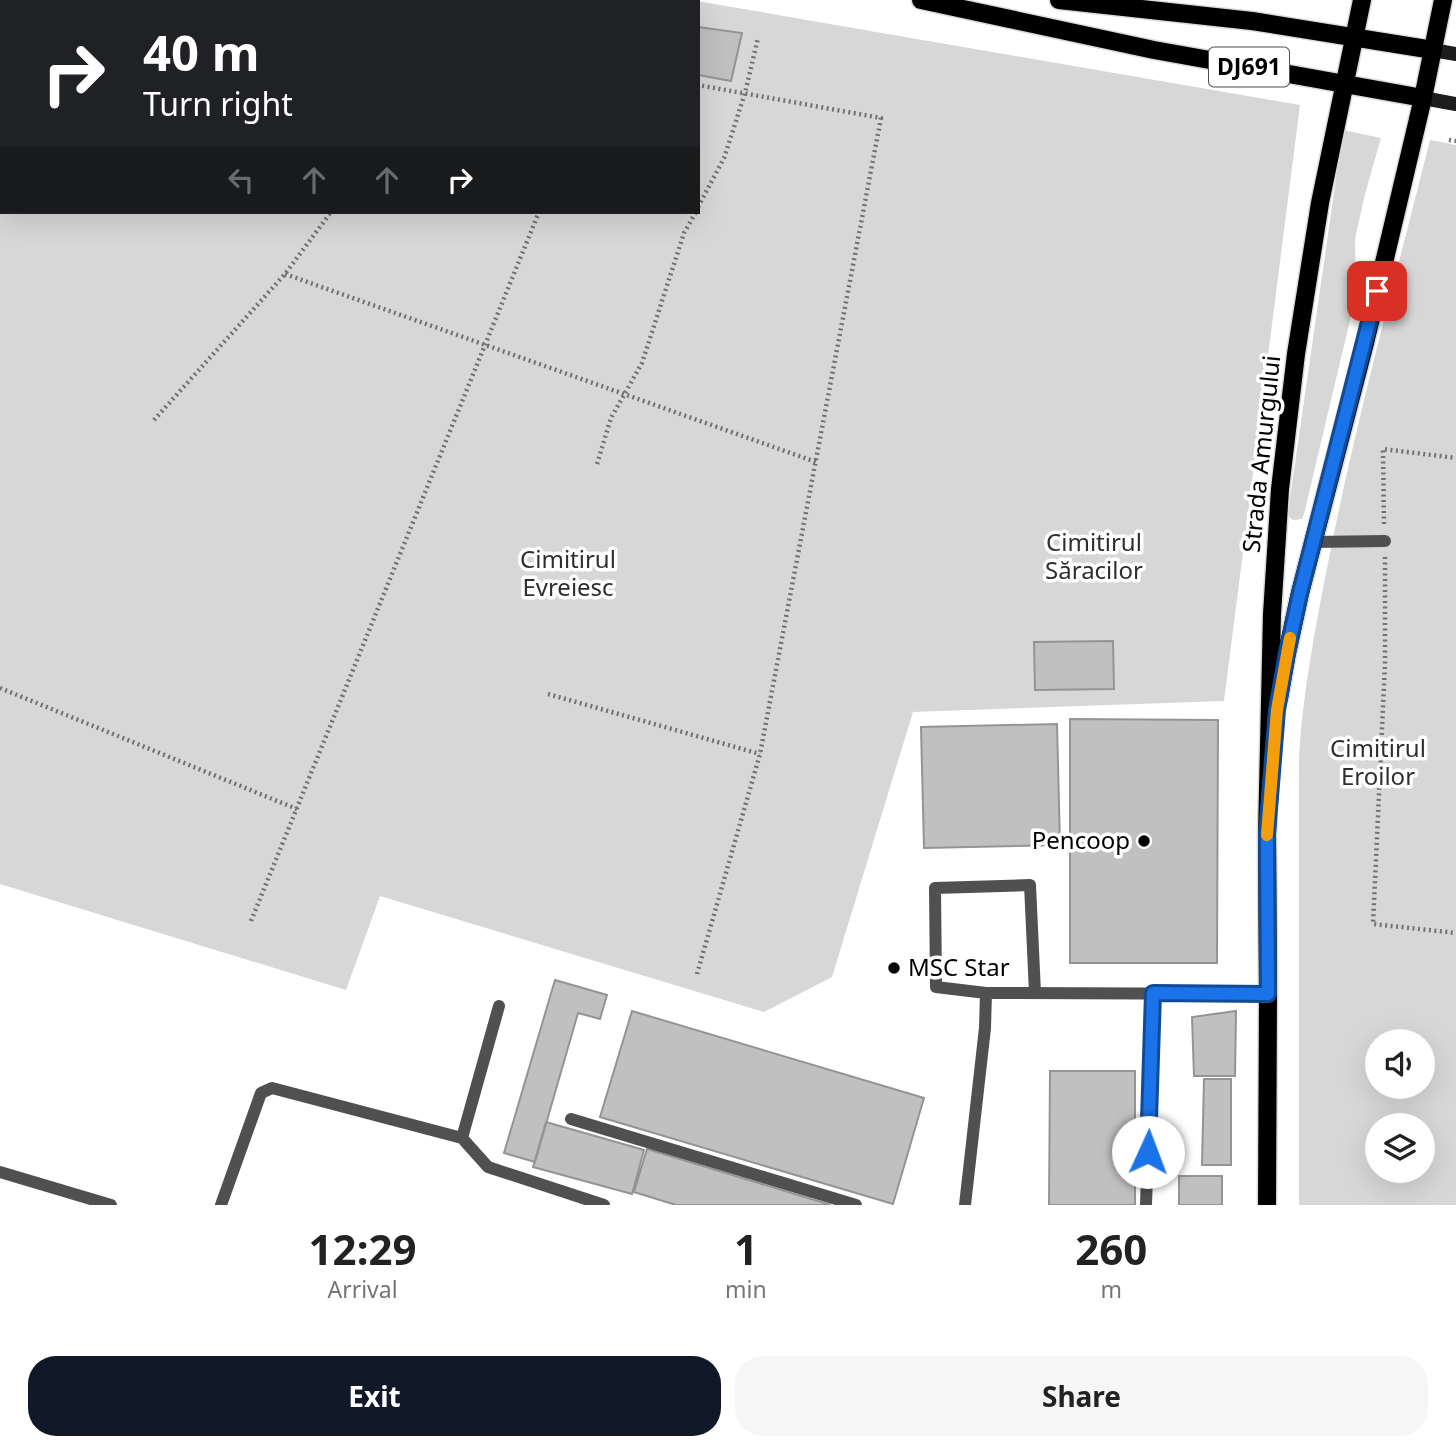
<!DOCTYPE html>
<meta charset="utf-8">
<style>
:root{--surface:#fff;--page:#f6f6f6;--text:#222;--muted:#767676;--accent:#111827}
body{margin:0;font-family:"Noto Sans",sans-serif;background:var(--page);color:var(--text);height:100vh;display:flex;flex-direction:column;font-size:26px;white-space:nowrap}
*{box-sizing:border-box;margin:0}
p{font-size:23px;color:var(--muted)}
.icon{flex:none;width:38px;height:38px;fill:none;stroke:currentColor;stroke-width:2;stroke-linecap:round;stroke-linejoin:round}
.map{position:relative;height:1205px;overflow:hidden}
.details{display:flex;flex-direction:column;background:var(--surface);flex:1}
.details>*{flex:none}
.top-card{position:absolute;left:0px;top:0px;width:700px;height:214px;box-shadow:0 7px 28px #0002;background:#202124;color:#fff;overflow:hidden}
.buttons{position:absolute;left:1365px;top:1029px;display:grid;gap:14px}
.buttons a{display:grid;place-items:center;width:70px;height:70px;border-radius:50%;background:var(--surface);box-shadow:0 7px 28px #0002;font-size:35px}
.pin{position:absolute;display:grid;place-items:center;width:60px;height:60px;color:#fff;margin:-30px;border-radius:14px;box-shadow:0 4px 10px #0006}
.me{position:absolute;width:77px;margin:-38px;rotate:2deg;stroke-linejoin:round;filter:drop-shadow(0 0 5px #0008)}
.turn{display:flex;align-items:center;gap:24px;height:147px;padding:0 28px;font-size:32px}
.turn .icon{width:91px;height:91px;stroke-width:2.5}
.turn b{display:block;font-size:49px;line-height:60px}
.lanes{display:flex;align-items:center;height:66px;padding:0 28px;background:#0003;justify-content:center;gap:35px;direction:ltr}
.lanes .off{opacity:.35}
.eta{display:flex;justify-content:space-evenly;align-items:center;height:119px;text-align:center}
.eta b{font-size:42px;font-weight:700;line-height:49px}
.button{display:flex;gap:14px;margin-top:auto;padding:14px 28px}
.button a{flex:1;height:80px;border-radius:28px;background:var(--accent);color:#fff;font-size:28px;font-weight:700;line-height:80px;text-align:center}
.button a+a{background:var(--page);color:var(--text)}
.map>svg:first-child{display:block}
.green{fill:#d7d7d7;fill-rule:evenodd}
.building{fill:#c0c0c0;stroke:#949494;stroke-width:2}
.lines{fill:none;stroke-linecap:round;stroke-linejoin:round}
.primary-casing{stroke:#dbdbdb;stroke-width:21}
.path{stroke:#727272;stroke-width:4.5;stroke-dasharray:2 3.5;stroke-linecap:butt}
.service{stroke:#505050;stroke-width:12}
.secondary{stroke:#1d1d1d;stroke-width:14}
.primary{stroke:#000;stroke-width:18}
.route-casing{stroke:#114b97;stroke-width:18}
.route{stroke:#1a73e8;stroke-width:12}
.slow{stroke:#f59e0b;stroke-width:12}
.poi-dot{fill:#000;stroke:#fff;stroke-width:2.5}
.labels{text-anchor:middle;stroke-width:7;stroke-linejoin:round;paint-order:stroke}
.shield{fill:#fff;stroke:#4c4c4c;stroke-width:2}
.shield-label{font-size:23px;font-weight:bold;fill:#000}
.street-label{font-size:24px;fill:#000;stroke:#fff}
.park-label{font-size:24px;fill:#2e2e2e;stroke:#fff}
.poi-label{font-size:24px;fill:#000;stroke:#fff;text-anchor:end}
</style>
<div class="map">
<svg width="1456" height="1205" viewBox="0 0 1456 1205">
<rect width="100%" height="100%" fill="#fff"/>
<path class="green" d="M 0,0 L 691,0 L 1300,105 L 1224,701 L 913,712 L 832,977 L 764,1012 L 380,896 L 346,990 L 0,884 ZM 2,2 L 698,2 L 698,212 L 2,212 Z
M 1343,130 L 1381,138 L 1365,194 L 1355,239 L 1356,295 L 1304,514 L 1302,519 L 1293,520 L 1289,517 L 1288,512 Z
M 1430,140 L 1456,145 L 1456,1205 L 1299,1205 L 1299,756 C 1303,693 1314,635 1326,573 C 1354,427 1394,284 1430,140 ZM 1377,1041 L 1423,1041 L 1423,1087 L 1377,1087 ZM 1377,1125 L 1423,1125 L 1423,1171 L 1377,1171 Z"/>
<path class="building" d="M 698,27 L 742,33 L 731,81 L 698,75 Z
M 1113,641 L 1114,689 L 1035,690 L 1034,642 Z
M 1070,719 L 1218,720 L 1217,963 L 1070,963 Z
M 1057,724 L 1060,845 L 924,848 L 921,727 Z
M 555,980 L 607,995 L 600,1019 L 578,1013 L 535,1162 L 504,1153 Z
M 632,1011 L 924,1098 L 893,1204 L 600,1117 Z
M 1236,1011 L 1235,1076 L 1194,1076 L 1192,1017 Z
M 1050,1071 L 1135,1071 L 1135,1205 L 1049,1205 Z
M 1204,1079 L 1231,1079 L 1231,1165 L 1202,1165 Z
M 546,1122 L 644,1150 L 632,1194 L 533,1167 Z
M 647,1149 L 831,1205 L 676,1205 L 634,1192 Z
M 1179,1176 L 1222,1176 L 1222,1205 L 1179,1205 Z"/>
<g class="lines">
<defs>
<path id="primary" d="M 921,0 L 1154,50 L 1423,98
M 1059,0 L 1252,21 L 1433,50
M 1279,698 L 1287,653 L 1300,593 L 1365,343 L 1423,98 L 1443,0
M 1267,1205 L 1268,994 L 1267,834 L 1272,614 L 1280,489 L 1296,354 L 1320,203 L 1362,0"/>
</defs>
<use href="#primary" class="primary-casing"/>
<path class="path" d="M 637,2 L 637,0
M 1449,140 L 1456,141
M 698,207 L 724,158 L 745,93 L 758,38
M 285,274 L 816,462
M 154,420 L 285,274 L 331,212
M 597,464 L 611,418 L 642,363 L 684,233 L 696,212
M 1384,524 L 1383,449 L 1456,458
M 1385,557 L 1385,664 L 1373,924 L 1456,933
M 0,688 L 297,809
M 548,694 L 760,754
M 251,921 L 539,212
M 697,974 L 760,754 L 881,118 L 698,85"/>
<path class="service" d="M 1313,542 L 1385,541
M 986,993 L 936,987 L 935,888 L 1030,885 L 1035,993
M 571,1119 L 856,1205
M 462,1138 L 488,1167 L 604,1205
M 0,1172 L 111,1205
M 221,1205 L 261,1093 L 272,1088 L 462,1138 L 499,1006
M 965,1205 L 985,1028 L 986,993 L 1268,994
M 1146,1205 L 1153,994"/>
<path class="secondary" d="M 1433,50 L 1456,54
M 1423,98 L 1456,104"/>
<use href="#primary" class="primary"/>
</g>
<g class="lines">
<defs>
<path id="route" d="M 1148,1152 L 1153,993 L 1268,994 L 1267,834 L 1277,710 L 1287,653 L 1300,593 L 1377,291"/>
</defs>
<use href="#route" class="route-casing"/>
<use href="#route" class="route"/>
<path class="slow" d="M 1267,835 L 1277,710 L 1290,638"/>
</g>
<g class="poi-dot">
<circle cx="1144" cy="841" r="7"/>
<circle cx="894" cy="968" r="7"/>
</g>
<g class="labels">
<rect class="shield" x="1209" y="47.5" width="80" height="39" rx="5"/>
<g class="shield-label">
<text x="1249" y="75">DJ691</text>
</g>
<g class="street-label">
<text transform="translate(1262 454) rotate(-84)" y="8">Strada Amurgului</text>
</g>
<g class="park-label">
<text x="1094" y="551">Cimitirul<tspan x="1094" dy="28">Săracilor</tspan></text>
<text x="568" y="568">Cimitirul<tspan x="568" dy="28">Evreiesc</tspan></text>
<text x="1378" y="757">Cimitirul<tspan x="1378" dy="28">Eroilor</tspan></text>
</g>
<g class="poi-label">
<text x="1130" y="849">Pencoop</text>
<text x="908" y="976" text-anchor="start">MSC Star</text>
</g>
</g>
</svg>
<div class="buttons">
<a><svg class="icon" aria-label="sound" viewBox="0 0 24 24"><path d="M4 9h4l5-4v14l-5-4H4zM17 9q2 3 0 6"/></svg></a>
<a><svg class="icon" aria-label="layers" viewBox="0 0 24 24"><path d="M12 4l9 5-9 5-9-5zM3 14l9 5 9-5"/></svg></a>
</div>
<div class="pin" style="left:1377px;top:291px;background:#d93025"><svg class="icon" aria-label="arrive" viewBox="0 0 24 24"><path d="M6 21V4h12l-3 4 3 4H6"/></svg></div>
<svg class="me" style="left:1148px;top:1152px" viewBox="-20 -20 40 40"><circle r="19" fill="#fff"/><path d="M0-13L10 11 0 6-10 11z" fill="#1a73e8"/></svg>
<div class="top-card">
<div class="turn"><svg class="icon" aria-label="right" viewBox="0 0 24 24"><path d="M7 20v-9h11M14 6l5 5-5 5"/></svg><div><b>40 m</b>Turn right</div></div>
<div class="lanes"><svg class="icon off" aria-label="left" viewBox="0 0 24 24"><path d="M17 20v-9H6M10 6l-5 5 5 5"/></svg><svg class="icon off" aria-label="ahead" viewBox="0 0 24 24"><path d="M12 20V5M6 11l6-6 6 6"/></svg><svg class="icon off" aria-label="ahead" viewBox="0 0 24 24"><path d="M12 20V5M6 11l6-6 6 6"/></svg><svg class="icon" aria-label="right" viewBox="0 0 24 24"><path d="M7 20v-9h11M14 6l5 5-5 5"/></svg></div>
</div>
</div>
<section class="details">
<div class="eta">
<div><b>12:29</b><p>Arrival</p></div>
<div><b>1</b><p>min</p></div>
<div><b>260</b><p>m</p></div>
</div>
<div class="button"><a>Exit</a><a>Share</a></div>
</section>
